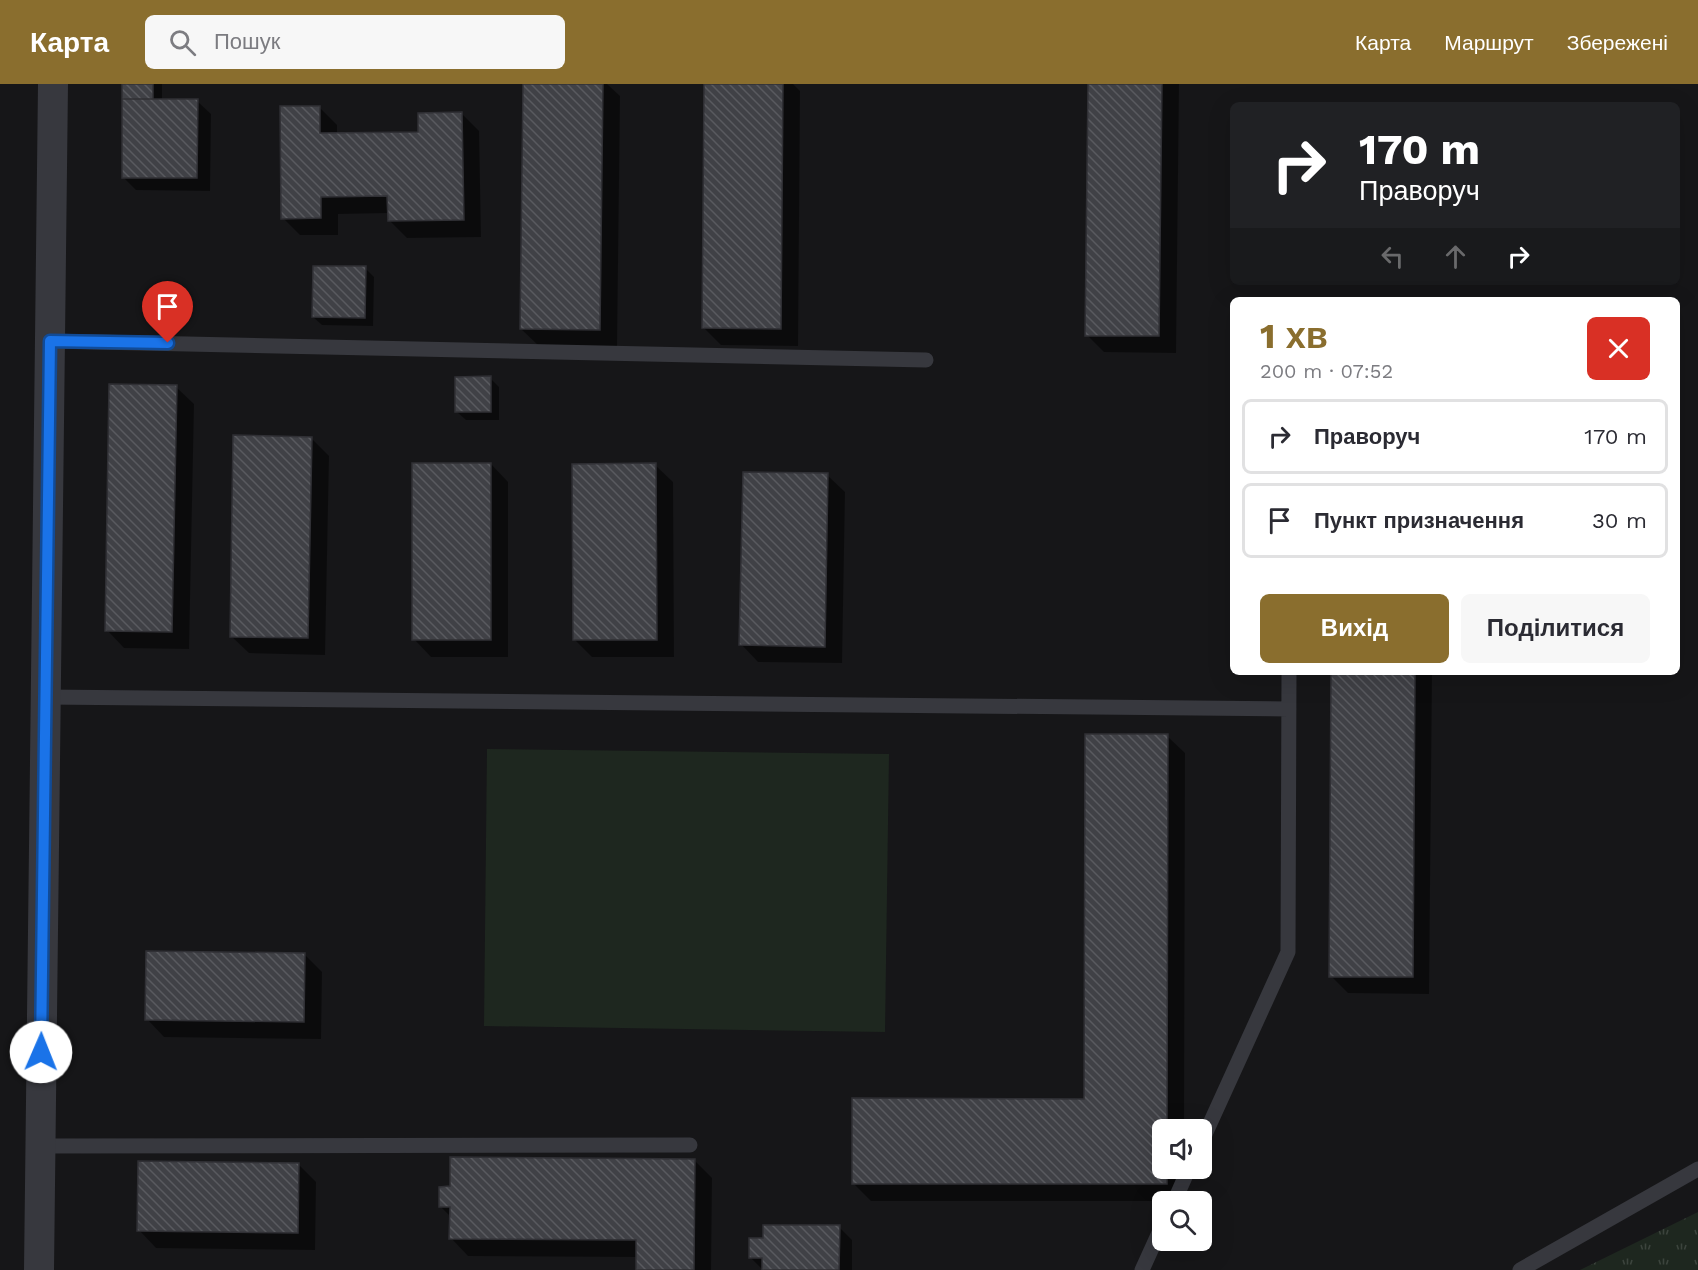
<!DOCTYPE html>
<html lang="uk">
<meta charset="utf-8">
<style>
:root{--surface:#fff;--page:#f7f7f7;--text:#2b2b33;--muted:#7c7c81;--line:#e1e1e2;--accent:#8a6e2e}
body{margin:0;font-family:"Work Sans",sans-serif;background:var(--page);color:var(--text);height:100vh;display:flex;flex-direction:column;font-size:22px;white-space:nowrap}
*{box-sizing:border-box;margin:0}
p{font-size:20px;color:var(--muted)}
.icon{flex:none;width:33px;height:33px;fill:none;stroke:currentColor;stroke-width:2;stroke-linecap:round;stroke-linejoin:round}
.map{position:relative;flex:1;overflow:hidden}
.details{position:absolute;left:1230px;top:213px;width:450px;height:378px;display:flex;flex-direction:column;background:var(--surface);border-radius:9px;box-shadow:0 6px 24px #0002}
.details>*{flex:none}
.hud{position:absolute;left:1230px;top:18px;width:450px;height:183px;border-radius:9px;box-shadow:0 6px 24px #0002;background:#202124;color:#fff;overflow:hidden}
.tools{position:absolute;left:1152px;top:1035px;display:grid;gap:12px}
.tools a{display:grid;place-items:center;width:60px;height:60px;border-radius:9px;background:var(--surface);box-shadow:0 6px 24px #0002;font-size:30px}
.pin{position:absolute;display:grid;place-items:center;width:51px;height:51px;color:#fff;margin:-62px -26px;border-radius:50% 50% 50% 0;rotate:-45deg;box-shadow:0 0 6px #0007}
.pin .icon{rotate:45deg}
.me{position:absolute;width:66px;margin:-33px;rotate:1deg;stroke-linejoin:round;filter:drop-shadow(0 0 4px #0008)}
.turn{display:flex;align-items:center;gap:21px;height:126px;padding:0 30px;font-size:27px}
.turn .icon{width:78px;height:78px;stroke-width:2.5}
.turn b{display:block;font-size:42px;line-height:51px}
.lanes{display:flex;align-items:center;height:57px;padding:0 30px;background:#0003;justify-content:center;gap:30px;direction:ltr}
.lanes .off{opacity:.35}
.round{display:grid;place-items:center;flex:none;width:63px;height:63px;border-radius:9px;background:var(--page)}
.head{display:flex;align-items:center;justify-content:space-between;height:102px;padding:0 30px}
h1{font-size:36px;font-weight:700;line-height:45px;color:var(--accent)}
.action{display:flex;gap:12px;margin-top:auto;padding:12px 30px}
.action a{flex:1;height:69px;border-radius:9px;background:var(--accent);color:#fff;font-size:24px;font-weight:700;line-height:69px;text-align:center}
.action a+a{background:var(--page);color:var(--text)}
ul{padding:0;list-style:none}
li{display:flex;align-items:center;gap:18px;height:75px;margin:0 12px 9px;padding:0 18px;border:3px solid var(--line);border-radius:9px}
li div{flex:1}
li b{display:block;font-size:22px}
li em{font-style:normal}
header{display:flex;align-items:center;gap:36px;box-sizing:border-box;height:84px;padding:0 30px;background:var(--accent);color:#fff}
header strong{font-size:28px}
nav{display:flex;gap:33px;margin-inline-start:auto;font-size:21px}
.search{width:420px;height:54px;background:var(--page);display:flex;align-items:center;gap:15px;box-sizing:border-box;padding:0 21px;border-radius:9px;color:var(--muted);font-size:22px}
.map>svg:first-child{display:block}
.grass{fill:url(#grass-tufts)}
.park{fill:#1e271f}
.shadow{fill:#0007}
.building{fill:url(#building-back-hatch);stroke:#303035;stroke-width:1.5}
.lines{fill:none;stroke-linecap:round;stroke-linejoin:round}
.lane{stroke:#37383e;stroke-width:15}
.street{stroke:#37383e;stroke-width:30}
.route-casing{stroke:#114b97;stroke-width:15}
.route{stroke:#1a73e8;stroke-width:10}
</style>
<header>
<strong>Карта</strong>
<div class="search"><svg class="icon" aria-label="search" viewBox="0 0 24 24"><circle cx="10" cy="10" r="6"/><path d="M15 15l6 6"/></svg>Пошук</div>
<nav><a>Карта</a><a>Маршрут</a><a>Збережені</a></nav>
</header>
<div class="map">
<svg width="1698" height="1186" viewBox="0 0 1698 1186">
<defs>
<pattern id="grass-tufts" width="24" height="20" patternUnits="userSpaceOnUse" patternTransform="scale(1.5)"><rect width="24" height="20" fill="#1e271f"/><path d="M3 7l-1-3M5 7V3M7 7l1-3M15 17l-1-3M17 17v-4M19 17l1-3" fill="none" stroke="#3c443d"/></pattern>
<pattern id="building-back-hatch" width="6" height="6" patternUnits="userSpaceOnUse" patternTransform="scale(1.5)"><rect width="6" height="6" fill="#404146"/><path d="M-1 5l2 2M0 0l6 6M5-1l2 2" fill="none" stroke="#595a5f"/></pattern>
</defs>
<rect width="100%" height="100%" fill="#161618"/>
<path class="grass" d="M 1698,1128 L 1698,1186 L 1580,1186 Z"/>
<path class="park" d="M 487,665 L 889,670 L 885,948 L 484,942 Z"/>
<path class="shadow" d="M 124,0 L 162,0 L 162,17 L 197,17 L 211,30 L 210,107 L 136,106 L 123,93 Z
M 524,0 L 607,0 L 620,12 L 617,263 L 539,262 L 521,245 Z
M 706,0 L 793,0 L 800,7 L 798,262 L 721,261 L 704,244 Z
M 1090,0 L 1179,0 L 1176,269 L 1104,268 L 1087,251 Z
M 319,23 L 337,41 L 337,50 L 420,49 L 462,30 L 479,47 L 481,153 L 407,154 L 389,136 L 389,129 L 338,130 L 338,151 L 300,151 L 283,134 Z
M 365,184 L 374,193 L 373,242 L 322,241 L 313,233 Z
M 490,294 L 499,303 L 499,336 L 466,336 L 457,328 Z
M 176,303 L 194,320 L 189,565 L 124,564 L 107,546 Z
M 311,354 L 329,372 L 325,571 L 249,569 L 231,552 Z
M 491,380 L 508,398 L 508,573 L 431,573 L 414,555 Z
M 655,381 L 673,398 L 674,573 L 592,573 L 575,556 Z
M 827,391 L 845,408 L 842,579 L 758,578 L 741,560 Z
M 1333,588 L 1432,588 L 1429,910 L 1348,909 L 1331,892 Z
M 1167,652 L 1185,669 L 1184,1046 L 1162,1046 L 1162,1084 L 1184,1084 L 1183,1117 L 871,1117 L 853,1099 L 1086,1016 Z
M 304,870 L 322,888 L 321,955 L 164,953 L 147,935 Z
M 695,1077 L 712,1094 L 711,1186 L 637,1186 L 637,1173 L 468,1172 L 451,1154 L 451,1133 L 440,1122 Z
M 299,1081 L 316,1098 L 315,1166 L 156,1164 L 139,1146 Z
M 839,1143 L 852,1156 L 852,1186 L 763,1186 L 750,1173 L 764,1156 Z"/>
<path class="building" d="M 122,0 L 153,0 L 153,15 L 122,15 Z
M 523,0 L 603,0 L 600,246 L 520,245 Z
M 704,0 L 783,0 L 781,245 L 702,244 Z
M 1088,0 L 1162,0 L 1159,252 L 1085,252 Z
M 122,15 L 198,15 L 197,94 L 122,94 Z
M 280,22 L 320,22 L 320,49 L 418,48 L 418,29 L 462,28 L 464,136 L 388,137 L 387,112 L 321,113 L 321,134 L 281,135 Z
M 313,182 L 366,182 L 365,234 L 312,233 Z
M 491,292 L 491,328 L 455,328 L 455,293 Z
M 109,300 L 177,301 L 172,548 L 105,547 Z
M 233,351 L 312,353 L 308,554 L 230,553 Z
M 412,379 L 491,379 L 491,556 L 412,556 Z
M 656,379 L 657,556 L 573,556 L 572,380 Z
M 743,388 L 828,389 L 825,563 L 739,561 Z
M 1331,588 L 1415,588 L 1413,893 L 1329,893 Z
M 1085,650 L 1168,650 L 1167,1046 L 1162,1046 L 1162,1084 L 1167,1084 L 1167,1100 L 852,1100 L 852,1014 L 1084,1015 Z
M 146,867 L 305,869 L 304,938 L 145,936 Z
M 450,1073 L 695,1075 L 694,1186 L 636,1186 L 636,1156 L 449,1155 L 450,1123 L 439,1123 L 439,1103 L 450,1102 Z
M 138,1077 L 299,1079 L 298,1149 L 137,1147 Z
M 763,1141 L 840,1141 L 839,1186 L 762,1186 L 762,1174 L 749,1174 L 749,1154 L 763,1154 Z"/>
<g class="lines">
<path class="lane" d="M 50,257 L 926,276
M 45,613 L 1289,625
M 1202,1057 L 1288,868 L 1289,588
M 40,1062 L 690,1061
M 1174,1118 L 1189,1084
M 1142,1186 L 1162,1142
M 1520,1186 L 1698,1085"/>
<path class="street" d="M 39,1186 L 53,0"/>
</g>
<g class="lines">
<defs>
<path id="route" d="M 41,968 L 50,257 L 168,259"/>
</defs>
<use href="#route" class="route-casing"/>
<use href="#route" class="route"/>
</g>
</svg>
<div class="tools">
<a><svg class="icon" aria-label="sound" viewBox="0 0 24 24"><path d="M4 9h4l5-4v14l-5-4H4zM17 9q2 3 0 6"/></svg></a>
<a><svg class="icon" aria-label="search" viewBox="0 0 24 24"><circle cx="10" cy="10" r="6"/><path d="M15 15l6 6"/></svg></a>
</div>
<div class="pin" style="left:168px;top:259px;background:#d93025"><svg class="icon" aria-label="arrive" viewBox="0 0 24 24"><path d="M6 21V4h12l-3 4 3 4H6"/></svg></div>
<svg class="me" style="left:41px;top:968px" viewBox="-20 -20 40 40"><circle r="19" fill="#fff"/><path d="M0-13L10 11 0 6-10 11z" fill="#1a73e8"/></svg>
<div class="hud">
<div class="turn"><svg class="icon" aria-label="right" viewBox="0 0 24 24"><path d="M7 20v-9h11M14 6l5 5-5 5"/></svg><div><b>170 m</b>Праворуч</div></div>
<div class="lanes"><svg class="icon off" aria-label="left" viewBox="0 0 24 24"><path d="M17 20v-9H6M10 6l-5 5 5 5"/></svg><svg class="icon off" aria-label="ahead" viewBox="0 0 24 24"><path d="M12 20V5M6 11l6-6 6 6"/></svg><svg class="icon" aria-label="right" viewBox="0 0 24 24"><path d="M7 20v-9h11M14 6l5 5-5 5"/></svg></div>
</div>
<section class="details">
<div class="head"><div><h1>1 хв</h1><p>200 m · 07:52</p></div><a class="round" style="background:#d93025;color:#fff"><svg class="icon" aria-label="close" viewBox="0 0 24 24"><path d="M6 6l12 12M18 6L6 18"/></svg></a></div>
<ul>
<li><svg class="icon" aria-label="right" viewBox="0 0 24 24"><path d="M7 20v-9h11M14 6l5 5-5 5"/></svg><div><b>Праворуч</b></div><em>170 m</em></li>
<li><svg class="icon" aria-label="arrive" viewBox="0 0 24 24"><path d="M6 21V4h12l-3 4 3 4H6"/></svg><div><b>Пункт призначення</b></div><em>30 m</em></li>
</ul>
<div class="action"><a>Вихід</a><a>Поділитися</a></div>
</section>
</div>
